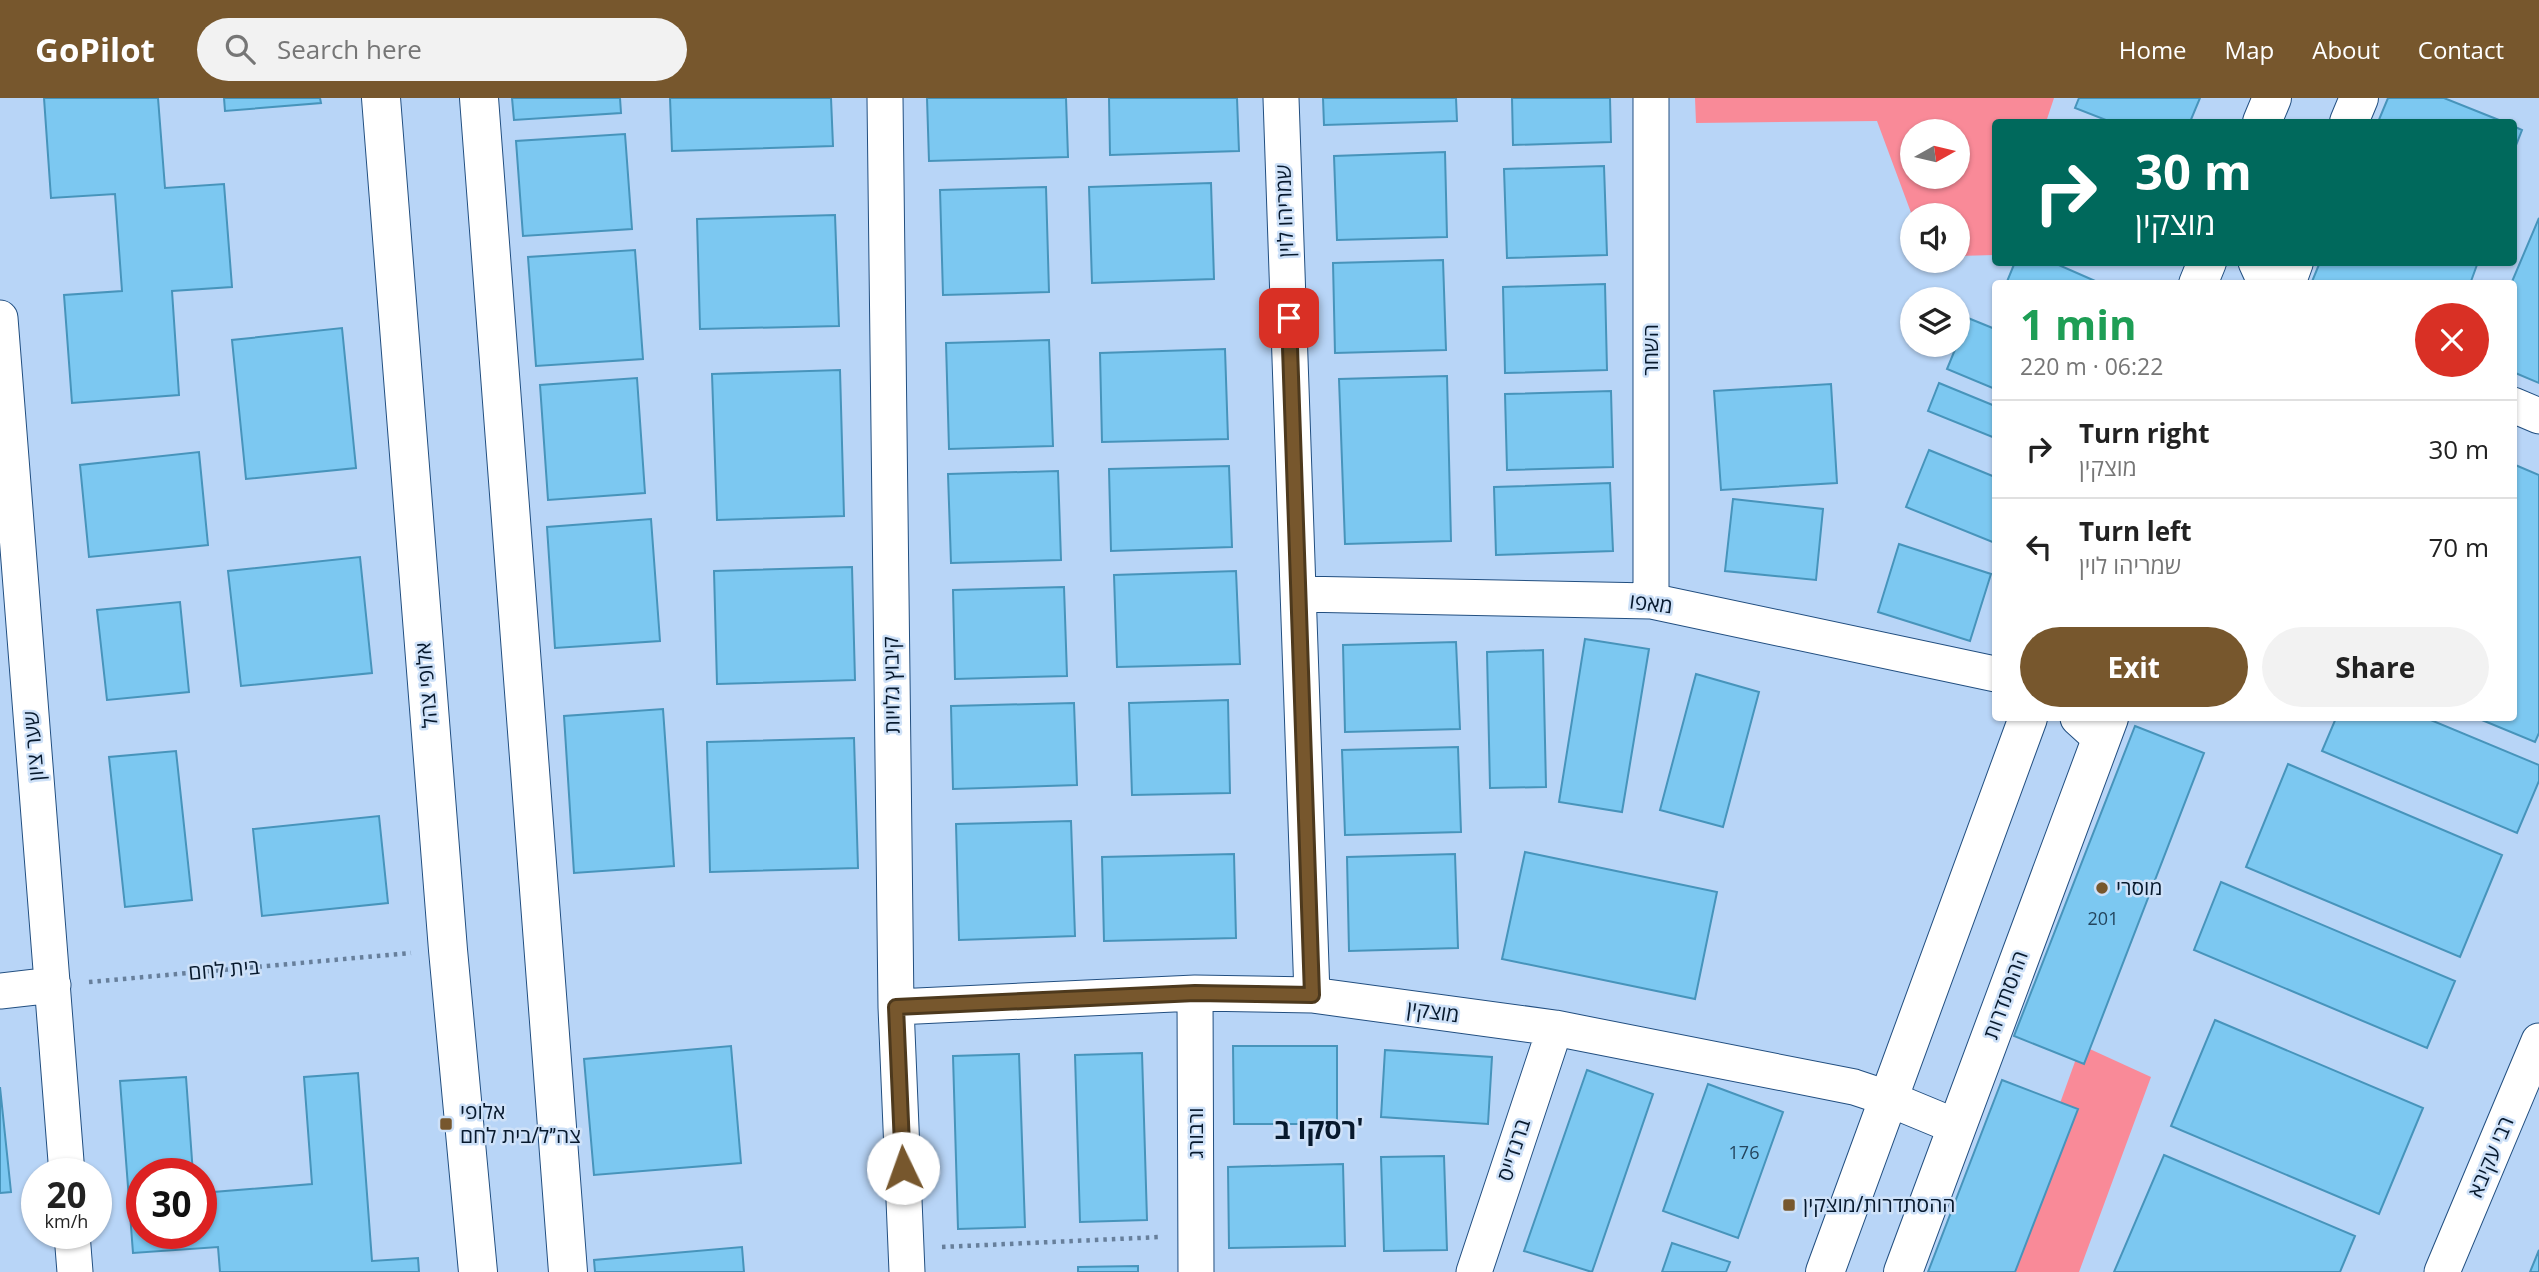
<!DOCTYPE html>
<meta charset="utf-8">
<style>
:root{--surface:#fff;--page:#f2f2f2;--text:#222;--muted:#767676;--line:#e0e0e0;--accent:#77572d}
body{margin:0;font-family:"Open Sans",Heebo,sans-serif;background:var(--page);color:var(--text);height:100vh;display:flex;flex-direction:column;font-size:26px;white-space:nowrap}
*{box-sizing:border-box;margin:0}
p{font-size:23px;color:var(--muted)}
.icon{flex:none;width:38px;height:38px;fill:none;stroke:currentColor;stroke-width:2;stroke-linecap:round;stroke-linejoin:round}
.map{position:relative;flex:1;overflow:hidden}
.panel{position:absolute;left:1992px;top:182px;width:525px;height:441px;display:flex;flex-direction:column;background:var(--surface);border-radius:7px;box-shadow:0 2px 5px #0004}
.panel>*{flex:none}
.top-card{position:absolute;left:1992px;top:21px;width:525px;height:147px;border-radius:7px;box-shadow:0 2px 5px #0004;background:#00695c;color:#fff;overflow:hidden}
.needle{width:46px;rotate:82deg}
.tools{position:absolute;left:1900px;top:21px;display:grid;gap:14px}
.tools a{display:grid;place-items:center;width:70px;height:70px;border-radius:50%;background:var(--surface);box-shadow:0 2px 5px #0004;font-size:35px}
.speed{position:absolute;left:21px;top:1060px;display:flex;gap:14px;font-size:35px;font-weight:700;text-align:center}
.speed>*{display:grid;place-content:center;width:91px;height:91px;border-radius:50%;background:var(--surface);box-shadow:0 2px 5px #0004;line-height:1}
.speed small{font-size:18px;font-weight:400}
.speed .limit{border:10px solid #d22;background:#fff;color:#111}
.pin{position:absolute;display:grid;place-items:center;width:60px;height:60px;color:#fff;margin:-30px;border-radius:14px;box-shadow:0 4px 10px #0006}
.me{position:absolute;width:77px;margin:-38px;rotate:357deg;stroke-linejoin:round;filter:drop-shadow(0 0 5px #0008)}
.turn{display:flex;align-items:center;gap:24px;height:147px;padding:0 28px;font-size:32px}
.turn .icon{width:91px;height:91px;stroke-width:2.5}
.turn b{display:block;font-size:49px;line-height:60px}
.round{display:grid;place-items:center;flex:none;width:74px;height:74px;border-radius:37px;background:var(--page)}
.overview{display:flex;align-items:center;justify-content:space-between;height:119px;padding:0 28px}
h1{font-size:42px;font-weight:700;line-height:52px;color:#1e9e55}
.cta{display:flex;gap:14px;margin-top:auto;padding:14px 28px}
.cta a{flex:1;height:80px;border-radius:42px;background:var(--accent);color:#fff;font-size:28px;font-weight:700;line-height:80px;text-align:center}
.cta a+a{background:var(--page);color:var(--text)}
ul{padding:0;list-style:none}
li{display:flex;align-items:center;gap:21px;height:98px;padding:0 28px;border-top:2px solid var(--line)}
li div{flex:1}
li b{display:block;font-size:26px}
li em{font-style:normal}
header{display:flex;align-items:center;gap:42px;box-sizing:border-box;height:98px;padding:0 35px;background:var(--accent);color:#fff}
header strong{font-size:33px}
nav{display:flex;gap:38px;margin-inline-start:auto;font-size:24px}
.search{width:490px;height:63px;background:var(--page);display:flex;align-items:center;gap:18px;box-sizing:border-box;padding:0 24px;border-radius:38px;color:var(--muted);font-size:26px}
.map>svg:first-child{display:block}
.green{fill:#f98a98;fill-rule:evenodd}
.building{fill:#7cc8f1;stroke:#4794bb;stroke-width:2}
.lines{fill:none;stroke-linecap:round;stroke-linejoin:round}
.street-casing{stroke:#224f80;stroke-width:37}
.secondary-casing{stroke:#224f80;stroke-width:40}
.path{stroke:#677f9b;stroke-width:4.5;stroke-dasharray:3.5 5;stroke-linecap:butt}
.street{stroke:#fff;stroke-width:35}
.secondary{stroke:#fff;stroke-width:38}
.route-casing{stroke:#4d391d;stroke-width:18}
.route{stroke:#77572d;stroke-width:12}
.poi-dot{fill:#77572d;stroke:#cee1f8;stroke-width:2.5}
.labels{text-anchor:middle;stroke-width:5;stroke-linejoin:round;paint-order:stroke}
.number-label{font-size:18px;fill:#24455e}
.street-label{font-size:21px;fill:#07192d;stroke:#cee1f8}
.poi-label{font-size:21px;fill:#07192d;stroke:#cee1f8;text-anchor:start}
.district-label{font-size:28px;font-weight:bold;fill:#07192d;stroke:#cee1f8}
</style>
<header>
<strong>GoPilot</strong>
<div class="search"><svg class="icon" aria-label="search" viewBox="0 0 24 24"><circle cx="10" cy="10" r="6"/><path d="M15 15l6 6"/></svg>Search here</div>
<nav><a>Home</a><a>Map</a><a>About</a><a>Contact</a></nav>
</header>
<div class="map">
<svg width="2539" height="1174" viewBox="0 0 2539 1174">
<rect width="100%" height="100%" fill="#b8d5f7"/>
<path class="green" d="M 1695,0 L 2054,0 L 2046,24 L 1995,24 L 1995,157 L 1958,158 L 1958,117 L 1913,117 L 1913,120 L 1877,23 L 1696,25 ZM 1913,33 L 1958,33 L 1958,79 L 1913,79 Z
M 2081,947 L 2151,979 L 2079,1174 L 1999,1174 Z"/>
<path class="building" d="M 44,0 L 158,0 L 165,90 L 224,86 L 232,189 L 172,193 L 179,297 L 72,305 L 64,197 L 122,193 L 115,96 L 51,100 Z
M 224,0 L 320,0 L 321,5 L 225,13 Z
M 512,0 L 620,0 L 621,15 L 514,22 Z
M 670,0 L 831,0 L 833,48 L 672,53 Z
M 927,0 L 1066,0 L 1068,59 L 929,63 Z
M 1109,0 L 1237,0 L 1239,53 L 1110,57 Z
M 1323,0 L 1456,0 L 1457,23 L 1324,27 Z
M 1512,0 L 1610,0 L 1611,44 L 1513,47 Z
M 2079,0 L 2200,0 L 2190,24 L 2111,24 L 2075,10 Z
M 2388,0 L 2444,0 L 2504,24 L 2378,24 Z
M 2513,28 L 2522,32 L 2513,55 Z
M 625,36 L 632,131 L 523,138 L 516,43 Z
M 1445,54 L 1447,139 L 1337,142 L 1334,58 Z
M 1604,68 L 1607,157 L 1507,160 L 1504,71 Z
M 1211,85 L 1214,181 L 1092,185 L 1089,89 Z
M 1046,89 L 1049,194 L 943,197 L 940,92 Z
M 835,117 L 839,228 L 700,231 L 697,121 Z
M 2539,120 L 2539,285 L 2513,274 L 2511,186 Z
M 635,152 L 643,261 L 536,268 L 528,159 Z
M 1443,162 L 1446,252 L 1335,255 L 1333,165 Z
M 2015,164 L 2052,164 L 2102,186 L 2006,186 Z
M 2320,164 L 2478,164 L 2470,186 L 2311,186 Z
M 1605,186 L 1607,272 L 1505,275 L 1503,189 Z
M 1968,220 L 1995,231 L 1995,291 L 1947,271 Z
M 342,230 L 356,370 L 246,381 L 232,242 Z
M 1049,242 L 1053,348 L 949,351 L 946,245 Z
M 1225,251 L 1228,341 L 1102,344 L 1100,255 Z
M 840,272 L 844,418 L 717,422 L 712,276 Z
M 1447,278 L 1451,443 L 1345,446 L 1339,281 Z
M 637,280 L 645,395 L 548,402 L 540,287 Z
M 1939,285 L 1995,308 L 1995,340 L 1928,313 Z
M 1831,286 L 1837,385 L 1721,392 L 1714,293 Z
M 1611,293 L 1613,369 L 1507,372 L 1505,296 Z
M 1929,352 L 1995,379 L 1995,445 L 1906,409 Z
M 199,354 L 208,447 L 89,459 L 80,367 Z
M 2513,366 L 2539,377 L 2539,635 L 2535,644 L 2477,620 L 2513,620 Z
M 1229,368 L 1232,449 L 1111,453 L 1109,371 Z
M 1058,373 L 1061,462 L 951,465 L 948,376 Z
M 1610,385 L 1613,453 L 1496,457 L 1494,389 Z
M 1733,401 L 1823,411 L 1816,482 L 1725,473 Z
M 651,421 L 660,543 L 555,550 L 547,429 Z
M 1899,446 L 1991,476 L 1970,543 L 1878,514 Z
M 360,459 L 372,575 L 241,588 L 228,473 Z
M 852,469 L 855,582 L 717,586 L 714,473 Z
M 1236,473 L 1240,566 L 1117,569 L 1114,477 Z
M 1064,489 L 1067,578 L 955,581 L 953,492 Z
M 180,504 L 189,594 L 107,602 L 97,512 Z
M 1585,541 L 1649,551 L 1622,714 L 1559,704 Z
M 1456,544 L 1460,631 L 1345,634 L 1343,547 Z
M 1543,552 L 1546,689 L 1490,690 L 1487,554 Z
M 1696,576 L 1759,594 L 1723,729 L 1660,712 Z
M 1228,602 L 1230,695 L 1132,697 L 1129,605 Z
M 1074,605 L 1077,687 L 953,691 L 951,608 Z
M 663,611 L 674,768 L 574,775 L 564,618 Z
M 2336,620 L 2426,620 L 2539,667 L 2539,683 L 2517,735 L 2322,653 Z
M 2135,628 L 2204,655 L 2084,966 L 2014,938 Z
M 854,640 L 858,770 L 710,774 L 707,644 Z
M 1458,649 L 1461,734 L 1345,737 L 1342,652 Z
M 176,653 L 192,802 L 125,809 L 109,659 Z
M 2288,666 L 2502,757 L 2460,859 L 2246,769 Z
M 379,718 L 388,805 L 262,818 L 253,731 Z
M 1071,723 L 1075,838 L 959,842 L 956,726 Z
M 1525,754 L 1717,794 L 1695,901 L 1502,861 Z
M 1234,756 L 1236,840 L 1104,843 L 1102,759 Z
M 1455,756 L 1458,850 L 1349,853 L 1347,759 Z
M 2221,784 L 2455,883 L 2427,950 L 2194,852 Z
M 2215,922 L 2423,1010 L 2379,1116 L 2171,1028 Z
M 731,948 L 741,1065 L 594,1077 L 584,961 Z
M 1233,948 L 1337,948 L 1337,1026 L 1234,1026 Z
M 1385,952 L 1492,959 L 1488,1026 L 1381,1019 Z
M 1142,955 L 1147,1122 L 1080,1124 L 1075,957 Z
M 1019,956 L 1025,1129 L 958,1131 L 953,958 Z
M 1587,972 L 1653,996 L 1592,1174 L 1524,1153 Z
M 358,975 L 372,1163 L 418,1160 L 419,1174 L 220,1174 L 218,1149 L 133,1155 L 120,983 L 186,979 L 193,1076 L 142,1076 L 142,1136 L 201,1136 L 201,1095 L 312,1086 L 304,979 Z
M 2002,982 L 2078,1011 L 2015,1174 L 1928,1174 Z
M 1708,986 L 1783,1014 L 1738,1140 L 1663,1113 Z
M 0,989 L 11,1094 L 0,1095 Z
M 2164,1057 L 2355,1138 L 2340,1174 L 2114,1174 Z
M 1444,1058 L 1447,1152 L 1384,1153 L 1381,1059 Z
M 1343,1066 L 1345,1148 L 1229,1150 L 1228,1069 Z
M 1672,1145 L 1730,1164 L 1726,1174 L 1662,1174 Z
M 742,1149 L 744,1174 L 595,1174 L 594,1162 Z
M 2539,1152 L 2539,1174 L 2530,1174 Z
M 1138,1168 L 1138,1174 L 1078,1174 L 1078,1169 Z"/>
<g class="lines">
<defs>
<path id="street" d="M 885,0 L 896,909 L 907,1174
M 1281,0 L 1312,897
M 2256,164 L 2266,186
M 0,220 L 67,1076
M 2513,307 L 2539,318
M 1299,496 L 1651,503 L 1995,576
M 1651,503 L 1651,0
M 2078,620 L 2100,640
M 0,893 L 53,887
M 1195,895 L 1196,1174
M 896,909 L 1195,895 L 1312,897 L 1555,930 L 1854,989 L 1887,1000 L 1957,1029
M 72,1136 L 75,1174
M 1474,1174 L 1555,930
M 2442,1174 L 2539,943"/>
<path id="secondary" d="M 381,0 L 448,852 L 478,1174
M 479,0 L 568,1174
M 2262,24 L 2272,0
M 2349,24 L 2359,0
M 2198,186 L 2207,164
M 2286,186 L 2294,164
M 1825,1174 L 2028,620
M 1903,1174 L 2109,620"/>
</defs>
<use href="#street" class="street-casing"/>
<use href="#secondary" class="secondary-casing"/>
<path class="path" d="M 89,884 L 411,855
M 942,1149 L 1160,1139"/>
<use href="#street" class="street"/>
<use href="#secondary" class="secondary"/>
</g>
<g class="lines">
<defs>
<path id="route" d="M 903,1070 L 896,909 L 1195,895 L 1312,897 L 1289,220"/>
</defs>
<use href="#route" class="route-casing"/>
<use href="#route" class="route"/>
</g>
<g class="poi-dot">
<circle cx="2102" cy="790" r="7"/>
<rect x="439" y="1019" width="14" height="14" rx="3.5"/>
<rect x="1782" y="1100" width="14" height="14" rx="3.5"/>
</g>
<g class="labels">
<g class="number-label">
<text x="2103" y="827">201</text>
<text x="1744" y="1061">176</text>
</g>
<g class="street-label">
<text transform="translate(1285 113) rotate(-92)" y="7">שמריהו לוין</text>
<text transform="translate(1651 252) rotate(-90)" y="7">השחר</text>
<text transform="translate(1651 506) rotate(7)" y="7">מאפו</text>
<text transform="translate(427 587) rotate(-95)" y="7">אלופי צהל</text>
<text transform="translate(892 587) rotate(-91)" y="7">קיבוץ גלויות</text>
<text transform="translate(34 648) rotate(-95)" y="7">שער ציון</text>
<text transform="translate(224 872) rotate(-5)" y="7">בית לחם</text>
<text transform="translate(2006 897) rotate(-70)" y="7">ההסתדרות</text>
<text transform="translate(1433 914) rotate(8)" y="7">מוצקין</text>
<text transform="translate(1196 1035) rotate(-90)" y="7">ורבורג</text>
<text transform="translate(1514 1052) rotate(-72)" y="7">ברנדייס</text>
<text transform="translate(2491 1059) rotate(-67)" y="7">רבי עקיבא</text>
</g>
<g class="poi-label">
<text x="2116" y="797">מוסרי</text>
<text x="460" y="1021">אלופי<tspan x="460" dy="24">צה״ל/בית לחם</tspan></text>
<text x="1803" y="1114">ההסתדרות/מוצקין</text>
</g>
<g class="district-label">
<text x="1319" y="1041">רסקו ב'</text>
</g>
</g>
</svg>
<div class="tools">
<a><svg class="needle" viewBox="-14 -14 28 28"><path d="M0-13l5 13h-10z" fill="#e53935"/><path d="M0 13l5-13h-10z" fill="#767676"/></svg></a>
<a><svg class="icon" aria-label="sound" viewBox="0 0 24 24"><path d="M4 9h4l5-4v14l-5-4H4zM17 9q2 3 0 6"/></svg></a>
<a><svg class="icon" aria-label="layers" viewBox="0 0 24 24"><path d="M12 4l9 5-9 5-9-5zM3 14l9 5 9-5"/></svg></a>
</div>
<div class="speed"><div>20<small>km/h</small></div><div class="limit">30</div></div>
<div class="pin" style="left:1289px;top:220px;background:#d93025"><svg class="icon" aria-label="arrive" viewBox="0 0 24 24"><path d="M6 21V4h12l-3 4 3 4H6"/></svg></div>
<svg class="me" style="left:903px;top:1070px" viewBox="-20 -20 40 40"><circle r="19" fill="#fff"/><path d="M0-13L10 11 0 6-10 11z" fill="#77572d"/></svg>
<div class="top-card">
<div class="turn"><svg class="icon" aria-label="right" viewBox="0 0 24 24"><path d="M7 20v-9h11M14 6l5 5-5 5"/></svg><div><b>30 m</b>מוצקין</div></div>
</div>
<section class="panel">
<div class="overview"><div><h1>1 min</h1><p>220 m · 06:22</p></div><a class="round" style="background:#d93025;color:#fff"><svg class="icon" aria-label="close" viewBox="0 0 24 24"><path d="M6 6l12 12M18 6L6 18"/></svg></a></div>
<ul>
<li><svg class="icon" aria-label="right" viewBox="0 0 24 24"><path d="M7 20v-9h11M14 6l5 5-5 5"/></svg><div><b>Turn right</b><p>מוצקין</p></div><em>30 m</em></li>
<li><svg class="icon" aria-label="left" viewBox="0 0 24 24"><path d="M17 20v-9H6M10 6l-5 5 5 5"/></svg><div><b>Turn left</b><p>שמריהו לוין</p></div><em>70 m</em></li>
</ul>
<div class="cta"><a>Exit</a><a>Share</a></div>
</section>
</div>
